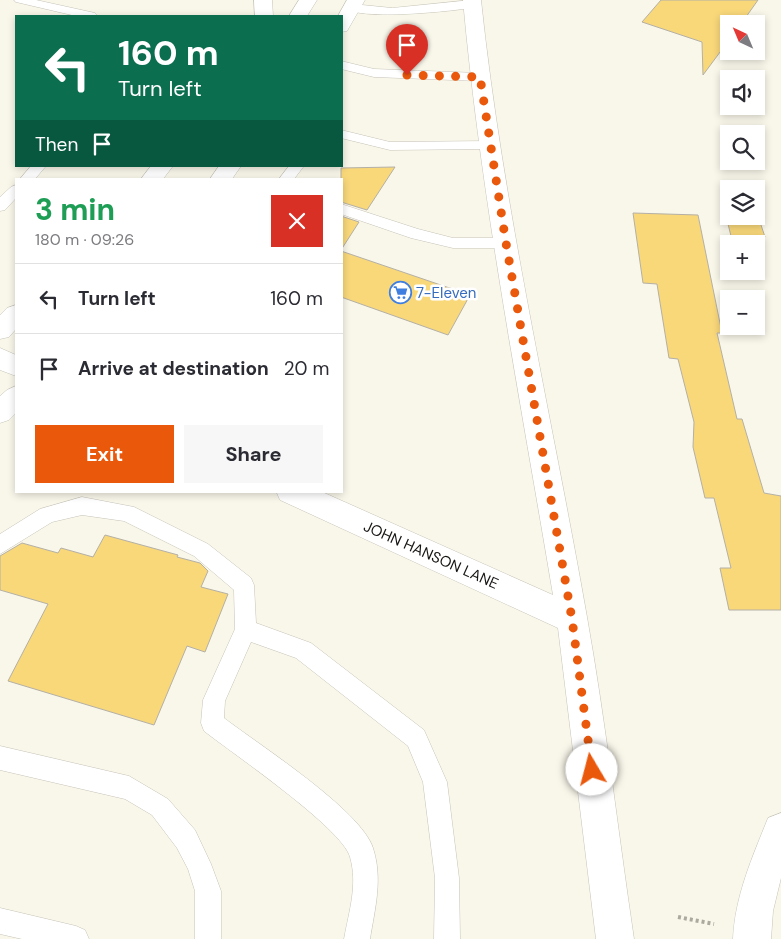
<!DOCTYPE html>
<meta charset="utf-8">
<style>
:root{--surface:#fff;--page:#f7f7f7;--text:#2b2b33;--muted:#7c7c81;--line:#e1e1e2;--accent:#ea580c}
body{margin:0;font-family:"DM Sans",sans-serif;background:var(--page);color:var(--text);height:100vh;display:flex;flex-direction:column;font-size:19px;white-space:nowrap}
*{box-sizing:border-box;margin:0}
p{font-size:16px;color:var(--muted)}
.icon{flex:none;width:28px;height:28px;fill:none;stroke:currentColor;stroke-width:2;stroke-linecap:round;stroke-linejoin:round}
.map{position:relative;flex:1;overflow:hidden}
.panel{position:absolute;left:15px;top:178px;width:328px;height:315px;display:flex;flex-direction:column;background:var(--surface);border-radius:0px;box-shadow:0 2px 8px #0003}
.panel>*{flex:none}
.banner{position:absolute;left:15px;top:15px;width:328px;height:152px;border-radius:0px;box-shadow:0 2px 8px #0003;background:#0b6e4f;color:#fff;overflow:hidden}
.needle{width:32px;rotate:316deg}
.tools{position:absolute;left:720px;top:15px;display:grid;gap:10px}
.tools a{display:grid;place-items:center;width:45px;height:45px;border-radius:0px;background:var(--surface);box-shadow:0 2px 8px #0003;font-size:25px}
.pin{position:absolute;display:grid;place-items:center;width:42px;height:42px;color:#fff;margin:-51px -21px;border-radius:50% 50% 50% 0;rotate:-45deg;box-shadow:0 0 5px #0007}
.pin .icon{rotate:45deg}
.me{position:absolute;width:55px;margin:-28px;rotate:352deg;stroke-linejoin:round;filter:drop-shadow(0 0 4px #0008)}
.turn{display:flex;align-items:center;gap:18px;height:105px;padding:0 20px;font-size:22px}
.turn .icon{width:65px;height:65px;stroke-width:2.5}
.turn b{display:block;font-size:35px;line-height:42px}
.then{display:flex;align-items:center;height:48px;padding:0 20px;background:#0003;gap:10px;font-size:19px}
.round{display:grid;place-items:center;flex:none;width:52px;height:52px;border-radius:0px;background:var(--page)}
.summary{display:flex;align-items:center;justify-content:space-between;height:85px;padding:0 20px}
h1{font-size:30px;font-weight:700;line-height:38px;color:#1e9e55}
.primary-button{display:flex;gap:10px;margin-top:auto;padding:10px 20px}
.primary-button a{flex:1;height:58px;border-radius:0px;background:var(--accent);color:#fff;font-size:20px;font-weight:700;line-height:58px;text-align:center}
.primary-button a+a{background:var(--page);color:var(--text)}
ul{padding:0;list-style:none}
li{display:flex;align-items:center;gap:15px;height:70px;padding:0 20px;border-top:1px solid var(--line)}
li div{flex:1}
li b{display:block;font-size:19px}
li em{font-style:normal}
.map>svg:first-child{display:block}
.building{fill:#f9d87a;stroke:#b4b0a6}
.lines{fill:none;stroke-linecap:round;stroke-linejoin:round}
.lane-casing{stroke:#c7c3b8;stroke-width:1}
.street-casing{stroke:#c7c3b8;stroke-width:1}
.secondary-casing{stroke:#c7c3b8;stroke-width:1}
.primary-casing{stroke:#c7c3b8;stroke-width:1}
.highway-casing{stroke:#c7c3b8;stroke-width:1}
.path{stroke:#aca9a0;stroke-width:4;stroke-dasharray:3 3;stroke-linecap:butt}
.lane{fill:#fff;fill-rule:evenodd}
.street{fill:#fff;fill-rule:evenodd}
.secondary{fill:#fff;fill-rule:evenodd}
.primary{fill:#fff;fill-rule:evenodd}
.highway{fill:#fff;fill-rule:evenodd}
.route{stroke:#ea580c;stroke-width:9;stroke-dasharray:0 16.2}
.labels{text-anchor:middle;stroke-width:5;stroke-linejoin:round;paint-order:stroke}
.shop-label{font-size:15px;fill:#366cbe;stroke:#fff;text-anchor:start}
.street-label{font-size:15px;fill:#161411;stroke:#fff}
</style>
<div class="map">
<svg width="781" height="939" viewBox="0 0 781 939">
<rect width="100%" height="100%" fill="#f9f6ea"/>
<path class="building" d="M 661,0 L 758,0 L 741,24 L 729,24 L 729,40 L 703,75 L 702,42 L 642,22 Z
M 395,167 L 367,210 L 341,202 L 341,168 Z
M 723,204 L 729,204 L 729,216 L 756,216 L 756,210 L 765,237 L 731,236 Z
M 633,213 L 698,215 L 722,333 L 717,333 L 737,419 L 742,419 L 764,493 L 781,496 L 781,610 L 729,610 L 720,568 L 731,568 L 714,498 L 705,498 L 693,447 L 694,422 L 678,359 L 669,358 L 657,284 L 643,283 Z
M 341,216 L 359,222 L 341,250 Z
M 341,251 L 470,295 L 448,335 L 341,297 Z
M 105,535 L 178,555 L 177,557 L 200,563 L 208,571 L 201,587 L 228,594 L 205,652 L 187,646 L 154,725 L 8,681 L 48,604 L 0,590 L 0,556 L 22,543 L 58,553 L 61,548 L 93,557 Z"/>
<g class="lines">
<defs>
<path id="lane" d="M 14,0 L 36,0 L 95,13 L 97,16 L 76,16 L 16,2 Z
M 472,0 L 478,4 L 476,7 C 457,11 358,21 346,8 L 352,4 L 392,8 Z
M 341,61 L 374,69 L 479,73 L 485,77 L 479,81 L 374,77 L 341,69 Z
M 341,130 L 390,142 L 490,141 L 497,145 L 490,149 L 390,150 L 341,138 Z
M 31,166 L 46,166 L 35,179 L 20,179 Z
M 289,166 L 304,166 L 294,179 L 279,179 Z
M 16,185 L 16,198 L 5,210 L 0,211 L 0,197 L 11,187 Z
M 341,204 L 418,229 L 453,238 L 506,238 L 511,239 L 514,243 L 511,247 L 506,248 L 453,248 L 411,238 L 341,214 Z
M 82,497 L 134,507 L 208,544 L 251,578 L 254,585 L 256,623 L 311,643 L 424,730 L 447,782 L 459,878 L 460,939 L 434,939 L 435,878 L 423,782 L 408,746 L 296,658 L 251,642 L 225,701 L 224,718 C 258,744 361,810 373,848 C 383,879 375,908 370,939 L 344,939 C 349,911 358,885 350,857 C 342,828 232,753 204,731 L 201,723 L 203,700 L 235,629 L 234,590 L 194,556 L 124,521 L 82,515 L 52,522 L 0,554 L 0,534 L 40,509 Z
M 0,746 L 129,776 L 168,799 L 195,830 L 211,864 L 221,891 L 221,939 L 195,939 L 195,891 L 188,869 L 177,848 L 152,815 L 125,799 L 0,770 Z
M 0,908 L 76,926 L 85,930 L 89,939 L 22,939 L 0,934 Z"/>
<path id="street" d="M 781,813 L 781,878 L 773,911 L 771,939 L 733,939 C 735,896 752,858 768,818 Z"/>
<path id="secondary" d="M 463,0 L 481,0 C 503,208 551,412 587,617 C 606,724 618,832 634,939 L 596,939 L 558,628 L 280,500 L 276,491 L 320,491 L 553,595 C 520,397 481,200 463,0 Z
M 0,348 L 16,355 L 16,376 L 0,370 Z"/>
<path id="primary" d="M 299,0 L 317,0 L 307,16 L 289,16 Z
M 347,0 L 365,0 L 347,31 L 341,32 L 341,16 L 338,16 Z
M 151,166 L 173,166 L 163,179 L 141,179 Z
M 219,166 L 241,166 L 232,179 L 210,179 Z
M 16,305 L 16,329 L 9,337 L 0,339 L 0,315 L 7,308 Z
M 16,386 L 16,413 L 9,420 L 0,423 L 0,396 L 7,390 Z"/>
<path id="highway" d="M 254,0 L 272,0 L 273,16 L 255,16 Z"/>
</defs>
<use href="#lane" class="lane-casing"/>
<use href="#street" class="street-casing"/>
<use href="#secondary" class="secondary-casing"/>
<use href="#primary" class="primary-casing"/>
<use href="#highway" class="highway-casing"/>
<path class="path" d="M 678,917 L 714,924"/>
<use href="#lane" class="lane"/>
<use href="#street" class="street"/>
<use href="#secondary" class="secondary"/>
<use href="#primary" class="primary"/>
<use href="#highway" class="highway"/>
</g>
<g class="lines">
<path class="route" d="M 407,75 L 480,77 L 506,243 L 572,619 L 592,770"/>
</g>
<defs>
<symbol id="supermarket-ring" viewBox="-11 -11 22 22"><circle r="9.5" fill="#fff" stroke="#3f7fe0" stroke-width="1.5"/><path d="M-6-5.5h2.5l.6 2H6L4.5 2H-2.5L-4.4-4H-6ZM-1.5 3.2a1.3 1.3 0 1 0 .1 0ZM3 3.2a1.3 1.3 0 1 0 .1 0Z" fill="#3f7fe0"/></symbol>
</defs>
<g fill-rule="evenodd">
<use href="#supermarket-ring" x="388" y="280" width="25" height="25"/>
</g>
<g class="labels">
<g class="shop-label">
<text x="416" y="298">7-Eleven</text>
</g>
<g class="street-label">
<text transform="translate(431 555) rotate(24)" y="5">JOHN HANSON LANE</text>
</g>
</g>
</svg>
<div class="tools">
<a><svg class="needle" viewBox="-14 -14 28 28"><path d="M0-13l5 13h-10z" fill="#e53935"/><path d="M0 13l5-13h-10z" fill="#7c7c81"/></svg></a>
<a><svg class="icon" aria-label="sound" viewBox="0 0 24 24"><path d="M4 9h4l5-4v14l-5-4H4zM17 9q2 3 0 6"/></svg></a>
<a><svg class="icon" aria-label="search" viewBox="0 0 24 24"><circle cx="10" cy="10" r="6"/><path d="M15 15l6 6"/></svg></a>
<a><svg class="icon" aria-label="layers" viewBox="0 0 24 24"><path d="M12 4l9 5-9 5-9-5zM3 14l9 5 9-5"/></svg></a>
<a>+</a>
<a>−</a>
</div>
<div class="pin" style="left:407px;top:75px;background:#d93025"><svg class="icon" aria-label="arrive" viewBox="0 0 24 24"><path d="M6 21V4h12l-3 4 3 4H6"/></svg></div>
<svg class="me" style="left:592px;top:770px" viewBox="-20 -20 40 40"><circle r="19" fill="#fff"/><path d="M0-13L10 11 0 6-10 11z" fill="#ea580c"/></svg>
<div class="banner">
<div class="turn"><svg class="icon" aria-label="left" viewBox="0 0 24 24"><path d="M17 20v-9H6M10 6l-5 5 5 5"/></svg><div><b>160 m</b>Turn left</div></div>
<div class="then">Then<svg class="icon" aria-label="arrive" viewBox="0 0 24 24"><path d="M6 21V4h12l-3 4 3 4H6"/></svg></div>
</div>
<section class="panel">
<div class="summary"><div><h1>3 min</h1><p>180 m · 09:26</p></div><a class="round" style="background:#d93025;color:#fff"><svg class="icon" aria-label="close" viewBox="0 0 24 24"><path d="M6 6l12 12M18 6L6 18"/></svg></a></div>
<ul>
<li><svg class="icon" aria-label="left" viewBox="0 0 24 24"><path d="M17 20v-9H6M10 6l-5 5 5 5"/></svg><div><b>Turn left</b></div><em>160 m</em></li>
<li><svg class="icon" aria-label="arrive" viewBox="0 0 24 24"><path d="M6 21V4h12l-3 4 3 4H6"/></svg><div><b>Arrive at destination</b></div><em>20 m</em></li>
</ul>
<div class="primary-button"><a>Exit</a><a>Share</a></div>
</section>
</div>
